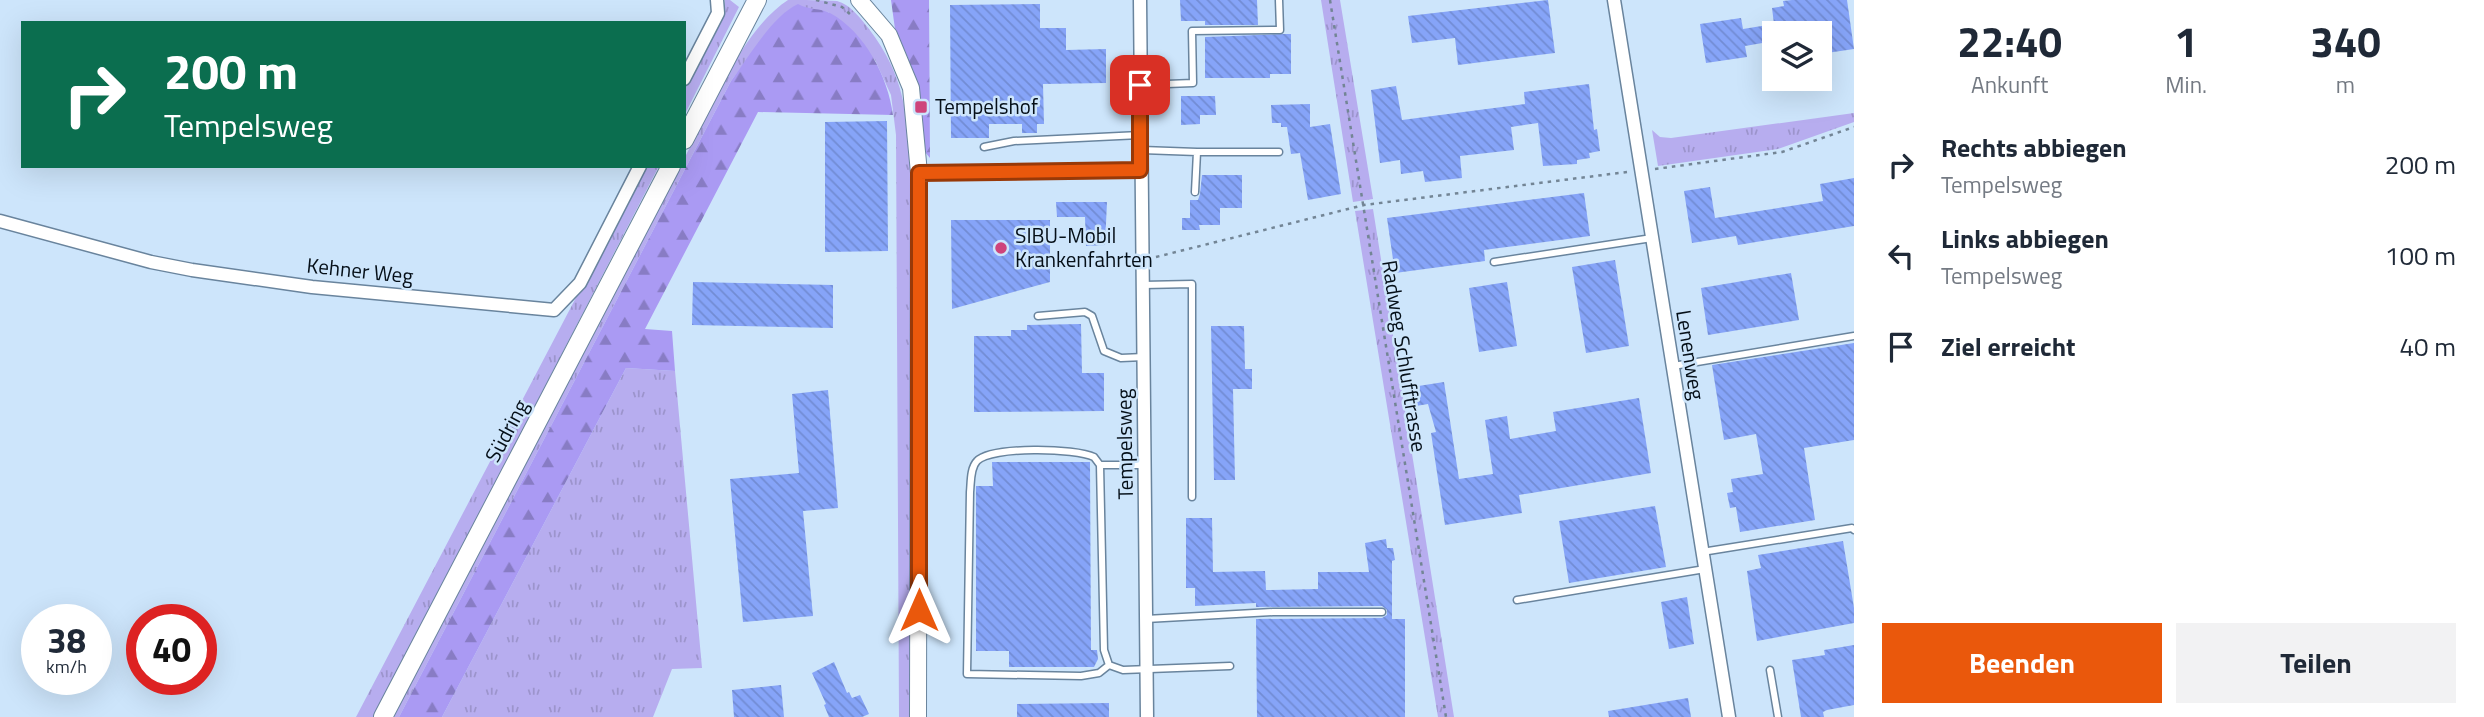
<!DOCTYPE html>
<html lang="de">
<meta charset="utf-8">
<style>
:root{--surface:#fff;--page:#f2f2f3;--text:#1f2937;--muted:#747a83;--accent:#ea580c}
body{margin:0;font-family:"Titillium Web",sans-serif;background:var(--page);color:var(--text);height:100vh;display:flex;flex-direction:column;font-size:26px;white-space:nowrap}
*{box-sizing:border-box;margin:0}
p{font-size:23px;color:var(--muted)}
.icon{flex:none;width:38px;height:38px;fill:none;stroke:currentColor;stroke-width:2;stroke-linecap:round;stroke-linejoin:round}
.map{position:relative;flex:1;overflow:hidden}
.panel{display:flex;flex-direction:column;background:var(--surface);width:630px}
.panel>*{flex:none}
.banner{position:absolute;left:21px;top:21px;width:665px;height:147px;border-radius:0px;box-shadow:0 7px 28px #0002;background:#0b6e4f;color:#fff;overflow:hidden}
.fabs{position:absolute;left:1762px;top:21px;display:grid;gap:14px}
.fabs a{display:grid;place-items:center;width:70px;height:70px;border-radius:0px;background:var(--surface);box-shadow:0 7px 28px #0002;font-size:35px}
.speed{position:absolute;left:21px;top:604px;display:flex;gap:14px;font-size:35px;font-weight:700;text-align:center}
.speed>*{display:grid;place-content:center;width:91px;height:91px;border-radius:50%;background:var(--surface);box-shadow:0 7px 28px #0002;line-height:1}
.speed small{font-size:18px;font-weight:400}
.speed .limit{border:10px solid #d22;background:#fff;color:#111}
.pin{position:absolute;display:grid;place-items:center;width:60px;height:60px;color:#fff;margin:-30px;border-radius:14px;box-shadow:0 4px 10px #0006}
.me{position:absolute;width:77px;margin:-38px;rotate:0deg;stroke-linejoin:round;filter:drop-shadow(0 0 5px #0008)}
.turn{display:flex;align-items:center;gap:24px;height:147px;padding:0 28px;font-size:32px}
.turn .icon{width:91px;height:91px;stroke-width:2.5}
.turn b{display:block;font-size:49px;line-height:60px}
.eta{display:flex;justify-content:space-evenly;align-items:center;height:119px;text-align:center}
.eta b{font-size:42px;font-weight:700;line-height:49px}
.primary-button{display:flex;gap:14px;margin-top:auto;padding:14px 28px}
.primary-button a{flex:1;height:80px;border-radius:0px;background:var(--accent);color:#fff;font-size:28px;font-weight:700;line-height:80px;text-align:center}
.primary-button a+a{background:var(--page);color:var(--text)}
ul{padding:0;list-style:none}
li{display:flex;align-items:center;gap:21px;height:91px;padding:0 28px}
li div{flex:1}
li b{display:block;font-size:26px}
li em{font-style:normal}
main{display:flex;flex:1;min-height:0}
.map>svg:first-child{display:block}
.grass{fill:url(#grass-tufts)}
.forest{fill:url(#forest-firs)}
.building{fill:url(#building-back-hatch)}
.lines{fill:none;stroke-linecap:round;stroke-linejoin:round}
.service-casing{stroke:#69849d;stroke-width:9}
.minor-casing{stroke:#69849d;stroke-width:15}
.tertiary-casing{stroke:#69849d;stroke-width:18}
.secondary-casing{stroke:#69849d;stroke-width:20}
.path{stroke:#738595;stroke-width:2.5;stroke-dasharray:3.5 5;stroke-linecap:butt}
.service{stroke:#fff;stroke-width:6}
.minor{stroke:#fff;stroke-width:12}
.tertiary{stroke:#fff;stroke-width:16}
.secondary{stroke:#fff;stroke-width:18}
.route-casing{stroke:#983908;stroke-width:18}
.route{stroke:#ea580c;stroke-width:12}
.poi-dot{fill:#ce447b;stroke:#cde5fb;stroke-width:2.5}
.labels{text-anchor:middle;stroke-width:5;stroke-linejoin:round;paint-order:stroke}
.poi-label{font-size:21px;fill:#050f18;stroke:#cde5fb;text-anchor:start}
.street-label{font-size:21px;fill:#050f18;stroke:#cde5fb}
</style>
<main>
<div class="map">
<svg width="1854" height="717" viewBox="0 0 1854 717">
<defs>
<pattern id="grass-tufts" width="24" height="20" patternUnits="userSpaceOnUse" patternTransform="scale(1.75)"><rect width="24" height="20" fill="#b7adef"/><path d="M3 7l-1-3M5 7V3M7 7l1-3M15 17l-1-3M17 17v-4M19 17l1-3" fill="none" stroke="#9c94cc"/></pattern>
<pattern id="forest-firs" width="22" height="20" patternUnits="userSpaceOnUse" patternTransform="scale(1.75)"><rect width="22" height="20" fill="#aa9af3"/><path d="M5 1l3.5 6h-7zM16 11l3.5 6h-7z" fill="#887cc4"/></pattern>
<pattern id="building-back-hatch" width="6" height="6" patternUnits="userSpaceOnUse" patternTransform="scale(1.75)"><rect width="6" height="6" fill="#86a4f8"/><path d="M-1 5l2 2M0 0l6 6M5-1l2 2" fill="none" stroke="#728cd4"/></pattern>
</defs>
<rect width="100%" height="100%" fill="#cde5fb"/>
<path class="grass" d="M 725,0 L 730,0 L 739,7 L 684,116 L 684,90 L 724,13 Z
M 788,0 C 803,0 823,0 837,1 C 850,4 861,19 869,29 C 905,76 907,114 911,171 L 910,717 L 899,717 L 896,135 L 891,95 L 875,60 L 828,12 L 807,10 L 776,22 L 731,81 L 399,717 L 392,717 L 680,166 L 684,166 L 684,159 C 710,110 742,30 788,0 Z
M 1321,0 L 1340,0 L 1373,199 L 1353,202 Z
M 1854,113 L 1854,122 L 1778,149 L 1658,166 L 1652,130 L 1660,137 L 1671,138 Z
M 645,166 L 659,166 L 374,717 L 356,717 Z
M 1373,209 L 1454,717 L 1438,717 L 1355,211 Z
M 626,368 L 675,371 L 702,668 L 672,669 L 653,717 L 442,717 Z"/>
<path class="forest" d="M 891,0 L 929,0 L 930,158 L 925,152 L 921,102 L 908,58 L 895,29 Z
M 798,4 C 809,10 820,8 830,13 C 865,32 888,77 893,115 L 758,112 L 645,329 L 672,331 L 675,371 L 626,368 L 442,717 L 399,717 L 731,81 C 749,57 772,16 798,4 Z"/>
<path class="building" d="M 1180,0 L 1257,0 L 1258,25 L 1205,25 L 1205,21 L 1181,21 Z
M 1548,0 L 1555,53 L 1458,65 L 1455,38 L 1412,43 L 1408,16 Z
M 1792,0 L 1847,0 L 1854,49 L 1820,54 L 1820,33 L 1775,33 L 1774,27 L 1774,41 L 1745,46 L 1747,57 L 1706,63 L 1700,24 L 1741,18 L 1743,29 L 1774,24 L 1772,8 L 1784,6 L 1783,1 Z
M 1040,4 L 1040,28 L 1066,28 L 1066,50 L 1106,49 L 1106,83 L 1043,84 L 1044,124 L 1037,124 L 1037,133 L 1022,133 L 1022,124 L 989,124 L 989,138 L 951,138 L 950,5 Z
M 1283,34 L 1291,34 L 1291,74 L 1270,74 L 1270,78 L 1205,78 L 1205,37 Z
M 1589,84 L 1594,130 L 1597,129 L 1600,151 L 1589,153 L 1590,158 L 1577,160 L 1577,164 L 1543,166 L 1538,123 L 1511,127 L 1514,150 L 1460,156 L 1462,178 L 1425,182 L 1423,171 L 1401,174 L 1400,160 L 1380,163 L 1371,90 L 1396,86 L 1402,120 L 1525,104 L 1524,92 Z
M 1181,96 L 1215,96 L 1216,115 L 1200,115 L 1200,124 L 1181,125 Z
M 1310,104 L 1310,127 L 1330,124 L 1341,194 L 1308,200 L 1300,153 L 1291,154 L 1287,127 L 1281,127 L 1281,123 L 1272,123 L 1271,105 Z
M 887,121 L 888,251 L 825,252 L 825,122 Z
M 1202,175 L 1242,175 L 1242,208 L 1220,208 L 1220,225 L 1199,225 L 1200,230 L 1182,230 L 1182,218 L 1190,218 L 1190,200 L 1198,200 L 1200,194 Z
M 1854,178 L 1854,226 L 1738,245 L 1736,236 L 1692,243 L 1684,191 L 1710,187 L 1715,218 L 1823,201 L 1820,184 Z
M 1584,193 L 1590,236 L 1484,250 L 1485,261 L 1395,273 L 1387,218 Z
M 1056,202 L 1107,202 L 1105,245 L 1086,246 L 1085,217 L 1057,217 Z
M 951,220 L 1050,220 L 1050,282 L 952,309 Z
M 1615,260 L 1629,346 L 1586,353 L 1572,267 Z
M 1791,273 L 1799,320 L 1708,335 L 1701,288 Z
M 693,282 L 833,285 L 833,328 L 692,325 Z
M 1507,282 L 1517,346 L 1479,352 L 1469,288 Z
M 1081,324 L 1082,373 L 1104,373 L 1104,411 L 974,412 L 974,336 L 1011,336 L 1011,330 L 1027,330 L 1027,325 Z
M 1211,326 L 1244,326 L 1245,369 L 1252,369 L 1252,389 L 1233,389 L 1235,480 L 1214,480 Z
M 1854,343 L 1854,440 L 1804,448 L 1815,520 L 1740,532 L 1736,507 L 1730,508 L 1727,493 L 1733,492 L 1731,479 L 1763,474 L 1756,434 L 1724,440 L 1712,365 Z
M 1444,382 L 1459,479 L 1493,474 L 1485,420 L 1507,416 L 1510,439 L 1556,431 L 1553,412 L 1639,398 L 1651,473 L 1519,495 L 1522,513 L 1445,525 L 1431,433 L 1436,432 L 1428,404 L 1416,406 L 1412,387 Z
M 828,390 L 838,508 L 803,511 L 813,616 L 743,622 L 730,479 L 799,473 L 792,394 Z
M 992,462 L 1090,462 L 1091,650 L 1097,650 L 1098,659 L 1094,667 L 1009,667 L 1009,651 L 976,651 L 976,486 L 993,486 Z
M 1655,506 L 1666,567 L 1569,583 L 1559,521 Z
M 1186,518 L 1212,518 L 1213,572 L 1265,571 L 1266,590 L 1318,589 L 1318,572 L 1369,572 L 1365,543 L 1386,539 L 1387,548 L 1393,548 L 1395,560 L 1392,561 L 1392,619 L 1405,619 L 1405,717 L 1257,717 L 1256,619 L 1382,618 L 1387,615 L 1387,610 L 1382,606 L 1256,607 L 1256,603 L 1195,606 L 1195,588 L 1186,588 Z
M 1843,541 L 1854,608 L 1854,623 L 1757,641 L 1747,571 L 1761,568 L 1758,555 Z
M 1687,597 L 1694,644 L 1669,649 L 1661,602 Z
M 1854,645 L 1854,705 L 1827,710 L 1823,712 L 1824,717 L 1801,717 L 1792,660 L 1825,655 L 1824,650 Z
M 834,662 L 847,693 L 849,692 L 852,698 L 860,695 L 869,714 L 862,717 L 829,717 L 824,705 L 826,704 L 812,673 Z
M 781,685 L 784,717 L 734,717 L 732,690 Z
M 1688,698 L 1691,717 L 1609,717 L 1608,711 Z
M 1109,703 L 1109,717 L 1017,717 L 1017,704 Z"/>
<g class="lines">
<defs>
<path id="service" d="M 1140,85 L 1193,83 L 1192,31 L 1280,30 L 1279,0
M 984,147 L 1014,141 L 1140,135
M 1142,150 L 1197,152 L 1195,192
M 1197,152 L 1279,152
M 1494,262 L 1652,238
M 1143,285 L 1192,284 L 1192,497
M 1038,316 L 1085,312 L 1092,316 L 1104,351 L 1121,358 L 1144,357
M 1673,366 L 1854,336
M 1100,465 L 1094,457 C 1076,448 991,446 977,461 C 970,468 971,483 970,492 L 967,674 L 1081,676 L 1099,673 L 1109,665
M 1145,465 L 1100,465 L 1104,650 L 1109,665 L 1123,670 L 1230,666
M 1702,552 L 1852,528 L 1854,530
M 1517,600 L 1705,569
M 1146,619 L 1273,612 L 1382,612
M 1770,670 L 1778,717"/>
<path id="minor" d="M 1140,0 L 1147,717
M 1614,0 L 1729,717
M 684,79 L 718,13 L 717,0
M 919,173 L 1140,170
M 0,221 L 151,262 L 192,270 L 312,287 L 554,310 L 580,283 L 640,166"/>
<path id="tertiary" d="M 859,0 L 889,35 L 911,88 L 919,173 L 918,717"/>
<path id="secondary" d="M 684,140 L 757,0
M 383,717 L 671,166"/>
</defs>
<use href="#service" class="service-casing"/>
<use href="#minor" class="minor-casing"/>
<use href="#tertiary" class="tertiary-casing"/>
<use href="#secondary" class="secondary-casing"/>
<path class="path" d="M 816,0 L 842,7 L 851,15
M 1330,0 L 1446,717
M 1655,169 L 1782,152 L 1854,127
M 1156,257 L 1364,205 L 1627,172"/>
<use href="#service" class="service"/>
<use href="#minor" class="minor"/>
<use href="#tertiary" class="tertiary"/>
<use href="#secondary" class="secondary"/>
</g>
<g class="lines">
<defs>
<path id="route" d="M 919,610 L 919,173 L 1140,170 L 1140,85"/>
</defs>
<use href="#route" class="route-casing"/>
<use href="#route" class="route"/>
</g>
<g class="poi-dot">
<rect x="914" y="100" width="14" height="14" rx="3.5"/>
<circle cx="1001" cy="248" r="7"/>
</g>
<g class="labels">
<g class="poi-label">
<text x="935" y="114">Tempelshof</text>
<text x="1015" y="243">SIBU-Mobil<tspan x="1015" dy="24">Krankenfahrten</tspan></text>
</g>
<g class="street-label">
<text transform="translate(360 271) rotate(6)" y="7">Kehner Weg</text>
<text transform="translate(1690 355) rotate(81)" y="7">Lenenweg</text>
<text transform="translate(1404 356) rotate(81)" y="7">Radweg Schlufftrasse</text>
<text transform="translate(507 431) rotate(-62)" y="7">Südring</text>
<text transform="translate(1125 444) rotate(-91)" y="7">Tempelsweg</text>
</g>
</g>
</svg>
<div class="fabs">
<a><svg class="icon" aria-label="layers" viewBox="0 0 24 24"><path d="M12 4l9 5-9 5-9-5zM3 14l9 5 9-5"/></svg></a>
</div>
<div class="speed"><div>38<small>km/h</small></div><div class="limit">40</div></div>
<div class="pin" style="left:1140px;top:85px;background:#d93025"><svg class="icon" aria-label="arrive" viewBox="0 0 24 24"><path d="M6 21V4h12l-3 4 3 4H6"/></svg></div>
<svg class="me" style="left:919px;top:610px" viewBox="-20 -20 40 40"><path d="M0-17L14 15 0 8-14 15z" fill="#ea580c" stroke="#fff" stroke-width="4"/></svg>
<div class="banner">
<div class="turn"><svg class="icon" aria-label="right" viewBox="0 0 24 24"><path d="M7 20v-9h11M14 6l5 5-5 5"/></svg><div><b>200 m</b>Tempelsweg</div></div>
</div>
</div>
<section class="panel">
<div class="eta">
<div><b>22:40</b><p>Ankunft</p></div>
<div><b>1</b><p>Min.</p></div>
<div><b>340</b><p>m</p></div>
</div>
<ul>
<li><svg class="icon" aria-label="right" viewBox="0 0 24 24"><path d="M7 20v-9h11M14 6l5 5-5 5"/></svg><div><b>Rechts abbiegen</b><p>Tempelsweg</p></div><em>200 m</em></li>
<li><svg class="icon" aria-label="left" viewBox="0 0 24 24"><path d="M17 20v-9H6M10 6l-5 5 5 5"/></svg><div><b>Links abbiegen</b><p>Tempelsweg</p></div><em>100 m</em></li>
<li><svg class="icon" aria-label="arrive" viewBox="0 0 24 24"><path d="M6 21V4h12l-3 4 3 4H6"/></svg><div><b>Ziel erreicht</b></div><em>40 m</em></li>
</ul>
<div class="primary-button"><a>Beenden</a><a>Teilen</a></div>
</section>
</main>
